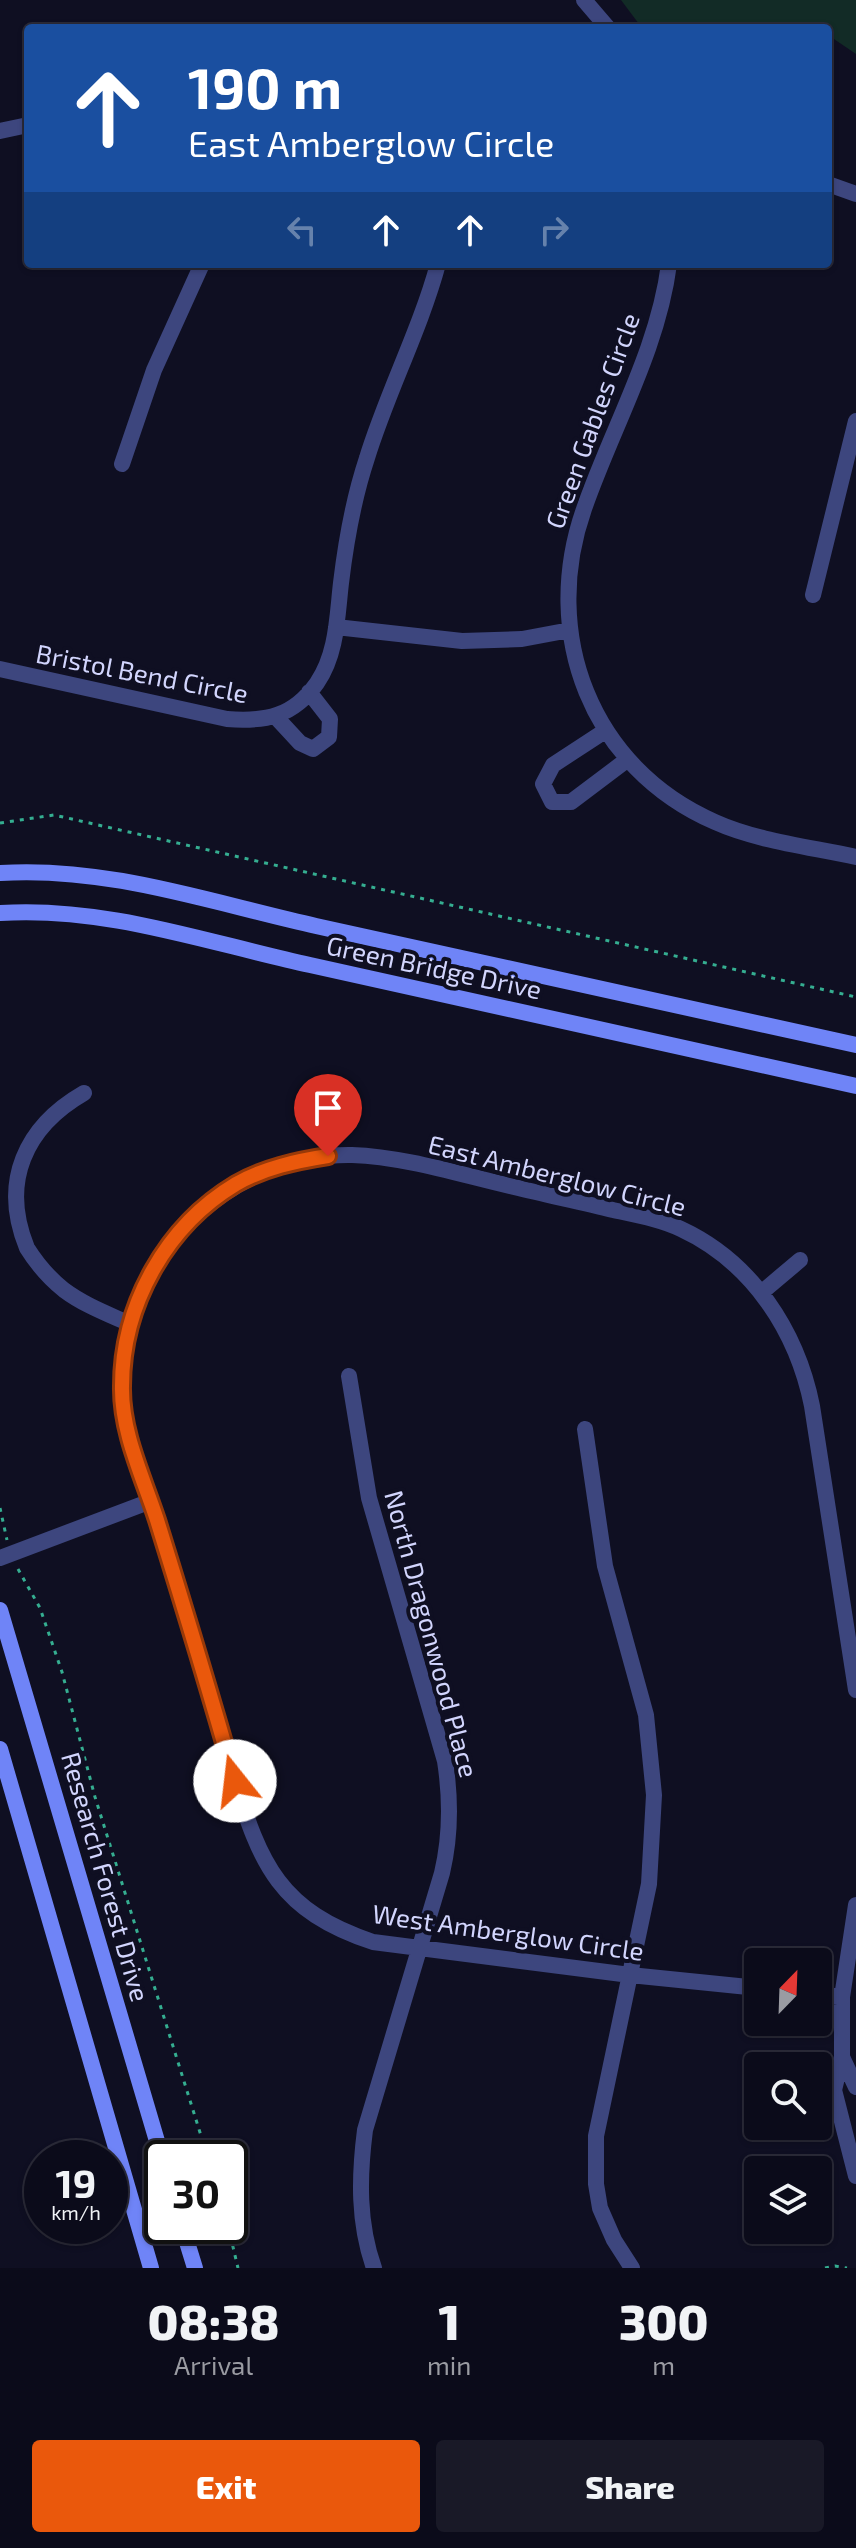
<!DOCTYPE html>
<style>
:root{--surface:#0b0b1a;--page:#191927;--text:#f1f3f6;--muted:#9a9ba2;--line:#2b2b39;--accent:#ea580c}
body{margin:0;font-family:"Exo 2",sans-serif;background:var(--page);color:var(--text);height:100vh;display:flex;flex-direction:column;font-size:30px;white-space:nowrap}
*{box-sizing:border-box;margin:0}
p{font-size:26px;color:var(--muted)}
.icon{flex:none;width:44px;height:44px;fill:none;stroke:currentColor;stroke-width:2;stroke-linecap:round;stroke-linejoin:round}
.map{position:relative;height:2268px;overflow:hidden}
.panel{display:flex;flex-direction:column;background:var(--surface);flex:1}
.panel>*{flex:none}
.hud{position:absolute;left:24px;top:24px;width:808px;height:244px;border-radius:8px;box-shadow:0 2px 6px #0004,0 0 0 2px var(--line);background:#1a4fa0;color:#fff;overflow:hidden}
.needle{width:52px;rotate:23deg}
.controls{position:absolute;left:744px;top:1948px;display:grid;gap:16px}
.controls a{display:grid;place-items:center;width:88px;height:88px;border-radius:8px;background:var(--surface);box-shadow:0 2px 6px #0004,0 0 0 2px var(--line);font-size:40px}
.speed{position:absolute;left:24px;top:2140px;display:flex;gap:16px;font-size:40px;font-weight:700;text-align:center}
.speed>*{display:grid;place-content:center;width:104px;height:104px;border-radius:50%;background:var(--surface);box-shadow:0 2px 6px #0004,0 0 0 2px var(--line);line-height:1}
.speed small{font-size:20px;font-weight:400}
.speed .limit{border:4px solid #111;border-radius:12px;background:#fff;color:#111}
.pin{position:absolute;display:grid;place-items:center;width:68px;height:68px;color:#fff;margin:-82px -34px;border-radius:50% 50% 50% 0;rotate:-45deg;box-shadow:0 0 8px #0007}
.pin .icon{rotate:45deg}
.me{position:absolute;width:88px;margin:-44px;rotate:344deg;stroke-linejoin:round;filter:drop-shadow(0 0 6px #0008)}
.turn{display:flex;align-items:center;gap:28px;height:168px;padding:0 32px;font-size:36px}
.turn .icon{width:104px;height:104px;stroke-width:2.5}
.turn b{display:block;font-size:56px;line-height:68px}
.lanes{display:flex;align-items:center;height:76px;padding:0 32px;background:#0003;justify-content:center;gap:40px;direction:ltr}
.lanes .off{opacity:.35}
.eta{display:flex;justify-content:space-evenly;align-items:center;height:136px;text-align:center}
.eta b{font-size:48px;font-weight:800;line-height:56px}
.action{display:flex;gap:16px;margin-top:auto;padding:16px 32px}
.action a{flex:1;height:92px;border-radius:8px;background:var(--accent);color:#fff;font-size:32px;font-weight:800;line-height:92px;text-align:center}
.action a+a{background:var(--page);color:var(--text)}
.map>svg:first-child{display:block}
.green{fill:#122b26}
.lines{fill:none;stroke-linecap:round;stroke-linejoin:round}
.path{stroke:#35ae91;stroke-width:3;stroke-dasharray:4 6;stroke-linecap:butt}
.street{stroke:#3d467e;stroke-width:16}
.secondary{stroke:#6f84f7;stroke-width:16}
.route-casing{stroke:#983908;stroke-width:20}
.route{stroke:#ea580c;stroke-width:14}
.labels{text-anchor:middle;stroke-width:8;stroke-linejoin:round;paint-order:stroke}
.street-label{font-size:26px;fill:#d2d5fd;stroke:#0f0f22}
</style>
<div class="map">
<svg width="856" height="2268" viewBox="0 0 856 2268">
<rect width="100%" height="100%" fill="#0f0f22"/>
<path class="green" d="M 621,0 L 856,0 L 856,54 L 828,35 L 828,28 L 642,28 Z"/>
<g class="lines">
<path class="path" d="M 0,823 L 54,815 L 856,997
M 0,1508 L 7,1540
M 18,1569 L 40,1608 L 62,1672 L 95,1797 L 208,2158
M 228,2226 L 238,2268
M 825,2268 L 835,2266 L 847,2268"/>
<path class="street" d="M 584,0 L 608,28
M 0,131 L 28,125
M 828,184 L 856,194
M 669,264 C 658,350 612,428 584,509 C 540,634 591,768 715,822 C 757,841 811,847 856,857
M 122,464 L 154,370 L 202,264
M 813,595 L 856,421
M 336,627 L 462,641 L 522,639 L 570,630
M 0,669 L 227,719 C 265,722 293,717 317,683 C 337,654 337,617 341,583 C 346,541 353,500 367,458 C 387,393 420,330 438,264
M 275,716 L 300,743 L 313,749 L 329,737 L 330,719 L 309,692
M 605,731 L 553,765 L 543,784 L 552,802 L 571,802 L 628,759
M 84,1093 C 25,1127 0,1182 27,1248 C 37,1264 49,1278 64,1290 C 84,1305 108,1314 130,1324
M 761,1293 L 800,1260
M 349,1376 L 369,1498 L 445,1761 C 451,1800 451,1835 442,1873 L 365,2130 C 359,2177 358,2223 374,2268
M 585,1429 L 605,1566 L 646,1715 L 654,1795 L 649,1884 L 596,2136 L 596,2184 L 600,2208 L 614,2240 L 632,2268
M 0,1558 L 151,1501
M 856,1905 L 842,1997 L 842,2057 L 834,2090 L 856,2176
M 758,1988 L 630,1975 L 373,1942 C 280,1911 260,1865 234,1777 C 225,1745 215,1712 206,1679 C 189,1621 171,1564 152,1506 C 138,1461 119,1418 122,1369 C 130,1251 232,1153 352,1155 C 406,1157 461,1175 514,1187 C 547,1195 580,1202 613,1210 C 636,1215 660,1219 681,1229 C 752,1262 797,1331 812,1406 L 856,1690
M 818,1994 L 842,1997
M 842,2057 L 856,2087"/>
<path class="secondary" d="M 0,873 C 108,866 212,903 316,926 C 496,965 676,1005 856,1045
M 0,913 C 106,906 208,943 310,965 C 492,1006 674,1046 856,1086
M 0,1610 L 162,2158
M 0,1749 L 151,2268
M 182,2226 L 195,2268"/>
</g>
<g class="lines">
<defs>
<path id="route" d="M 235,1781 C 210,1693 184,1607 157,1520 C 143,1477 121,1432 122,1386 C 122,1305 166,1226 236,1184 C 264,1168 296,1161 328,1156"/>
</defs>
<use href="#route" class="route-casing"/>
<use href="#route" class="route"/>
</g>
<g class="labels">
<g class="street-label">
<text transform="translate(593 421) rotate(-70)" y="9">Green Gables Circle</text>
<text transform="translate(142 674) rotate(11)" y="9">Bristol Bend Circle</text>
<text transform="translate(434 968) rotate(12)" y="9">Green Bridge Drive</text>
<text transform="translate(557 1176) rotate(14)" y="9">East Amberglow Circle</text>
<text transform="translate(431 1634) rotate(75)" y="9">North Dragonwood Place</text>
<text transform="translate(105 1877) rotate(74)" y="9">Research Forest Drive</text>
<text transform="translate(508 1933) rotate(8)" y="9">West Amberglow Circle</text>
</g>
</g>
</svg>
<div class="controls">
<a><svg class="needle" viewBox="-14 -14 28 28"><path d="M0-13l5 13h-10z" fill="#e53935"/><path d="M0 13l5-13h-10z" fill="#9a9ba2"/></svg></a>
<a><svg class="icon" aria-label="search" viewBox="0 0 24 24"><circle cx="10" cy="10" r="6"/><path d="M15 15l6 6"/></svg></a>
<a><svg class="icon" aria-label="layers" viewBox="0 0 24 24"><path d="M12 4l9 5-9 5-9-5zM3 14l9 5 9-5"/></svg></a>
</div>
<div class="speed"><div>19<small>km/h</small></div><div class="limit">30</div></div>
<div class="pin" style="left:328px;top:1156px;background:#d93025"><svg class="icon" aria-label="arrive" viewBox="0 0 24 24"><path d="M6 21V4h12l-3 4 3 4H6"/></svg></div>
<svg class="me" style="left:235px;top:1781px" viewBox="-20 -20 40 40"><circle r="19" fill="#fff"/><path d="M0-13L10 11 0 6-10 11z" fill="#ea580c"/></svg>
<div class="hud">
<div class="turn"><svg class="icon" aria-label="ahead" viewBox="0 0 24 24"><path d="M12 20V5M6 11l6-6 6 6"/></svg><div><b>190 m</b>East Amberglow Circle</div></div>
<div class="lanes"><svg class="icon off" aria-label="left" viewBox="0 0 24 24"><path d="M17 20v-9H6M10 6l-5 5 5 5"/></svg><svg class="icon" aria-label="ahead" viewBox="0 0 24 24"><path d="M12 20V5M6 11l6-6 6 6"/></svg><svg class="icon" aria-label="ahead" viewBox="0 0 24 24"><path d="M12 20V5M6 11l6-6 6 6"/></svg><svg class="icon off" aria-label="right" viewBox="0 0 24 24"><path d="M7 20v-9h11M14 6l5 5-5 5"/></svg></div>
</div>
</div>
<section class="panel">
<div class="eta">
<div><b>08:38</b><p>Arrival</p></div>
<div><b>1</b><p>min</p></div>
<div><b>300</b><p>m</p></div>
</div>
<div class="action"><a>Exit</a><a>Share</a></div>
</section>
